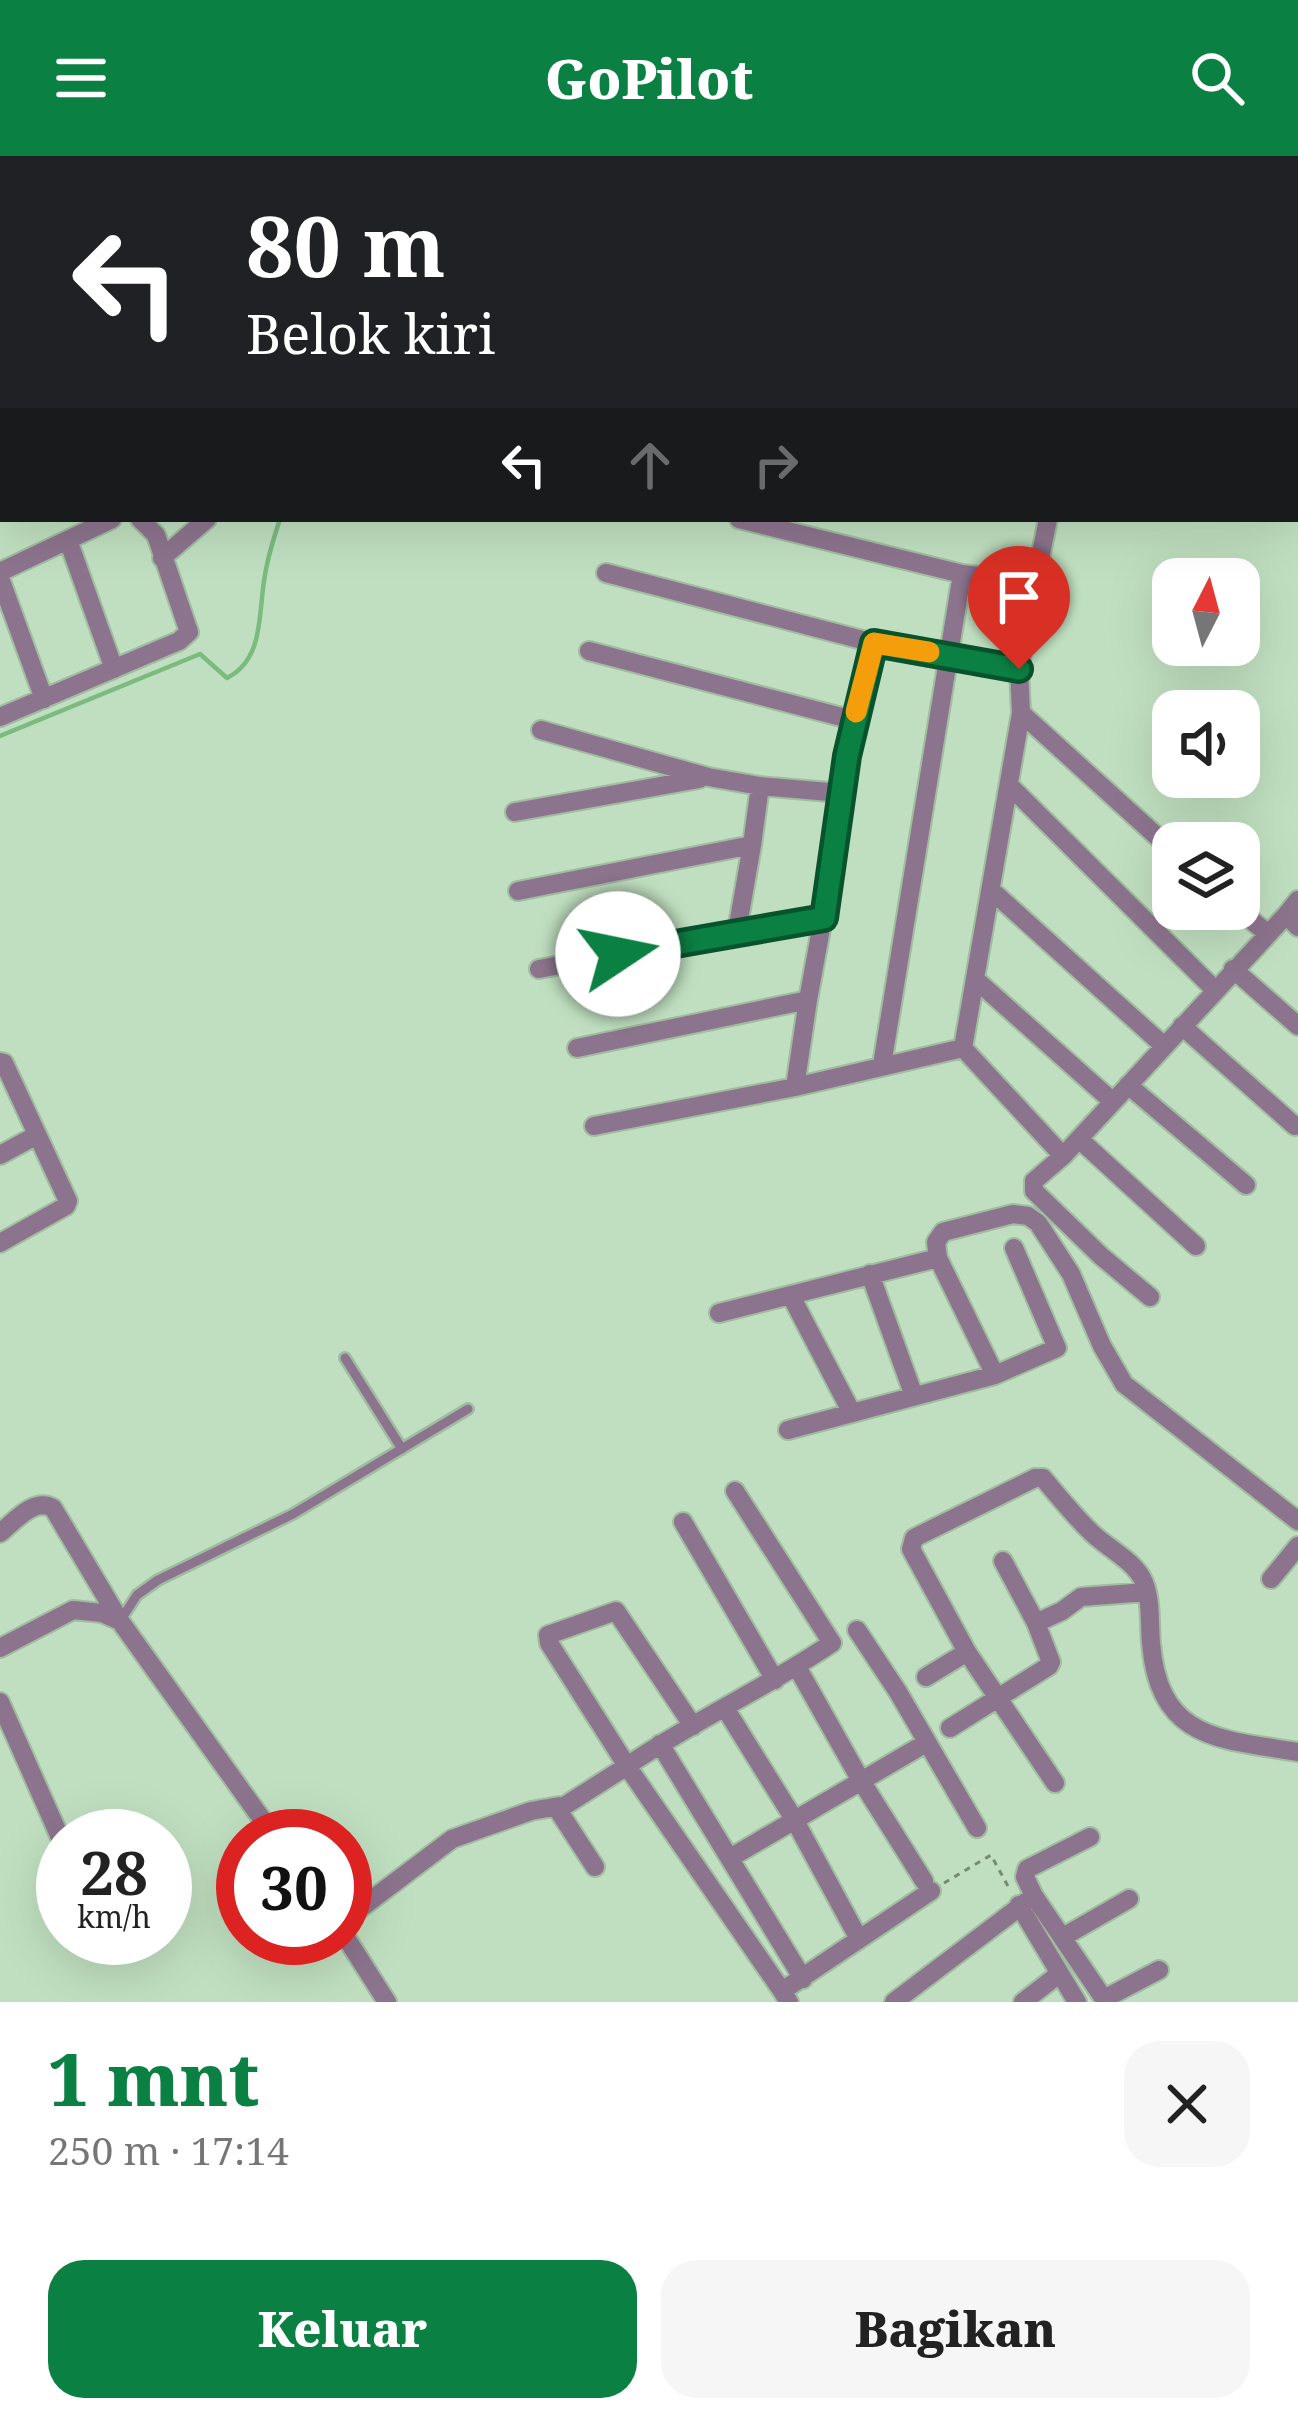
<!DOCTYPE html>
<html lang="id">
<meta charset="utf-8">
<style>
:root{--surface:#fff;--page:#f6f6f6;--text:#222;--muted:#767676;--accent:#0b8043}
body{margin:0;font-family:"Noto Serif",serif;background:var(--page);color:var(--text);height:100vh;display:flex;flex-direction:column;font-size:45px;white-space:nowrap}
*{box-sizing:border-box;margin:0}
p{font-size:39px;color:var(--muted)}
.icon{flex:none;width:66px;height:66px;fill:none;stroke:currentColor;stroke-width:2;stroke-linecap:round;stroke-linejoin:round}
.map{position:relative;height:1846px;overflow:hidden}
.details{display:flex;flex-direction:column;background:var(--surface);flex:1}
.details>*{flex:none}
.guide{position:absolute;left:0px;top:0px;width:1299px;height:366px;box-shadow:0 12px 48px #0002;background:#202124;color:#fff;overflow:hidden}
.needle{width:78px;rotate:6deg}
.controls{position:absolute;left:1152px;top:402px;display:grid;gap:24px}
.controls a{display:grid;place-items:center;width:108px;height:108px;border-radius:24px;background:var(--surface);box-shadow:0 12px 48px #0002;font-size:60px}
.speed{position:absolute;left:36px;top:1653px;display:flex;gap:24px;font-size:60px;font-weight:700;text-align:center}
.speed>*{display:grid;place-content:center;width:156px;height:156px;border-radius:50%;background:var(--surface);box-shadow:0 12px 48px #0002;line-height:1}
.speed small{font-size:30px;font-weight:400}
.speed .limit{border:18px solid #d22;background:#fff;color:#111}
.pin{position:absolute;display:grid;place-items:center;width:102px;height:102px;color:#fff;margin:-123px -51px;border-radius:50% 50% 50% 0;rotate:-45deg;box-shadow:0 0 12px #0007}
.pin .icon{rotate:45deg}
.me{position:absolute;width:132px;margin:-66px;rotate:79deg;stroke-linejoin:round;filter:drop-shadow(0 0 9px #0008)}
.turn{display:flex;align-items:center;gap:42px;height:252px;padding:0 48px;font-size:54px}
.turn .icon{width:156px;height:156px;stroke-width:2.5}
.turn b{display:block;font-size:84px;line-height:102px}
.lanes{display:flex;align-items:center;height:114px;padding:0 48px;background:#0003;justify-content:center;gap:60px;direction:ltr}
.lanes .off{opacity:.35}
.round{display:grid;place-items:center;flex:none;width:126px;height:126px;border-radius:36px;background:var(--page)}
.headline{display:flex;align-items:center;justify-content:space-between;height:204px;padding:0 48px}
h1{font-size:72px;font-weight:800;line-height:90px;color:var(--accent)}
.action{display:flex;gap:24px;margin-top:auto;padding:24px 48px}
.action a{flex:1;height:138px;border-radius:36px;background:var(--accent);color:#fff;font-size:48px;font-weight:800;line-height:138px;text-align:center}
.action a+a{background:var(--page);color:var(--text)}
header{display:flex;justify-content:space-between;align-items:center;height:156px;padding:0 48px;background:var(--accent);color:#fff;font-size:54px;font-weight:800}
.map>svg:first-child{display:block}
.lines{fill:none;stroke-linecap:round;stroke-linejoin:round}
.stream{stroke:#7bbb7e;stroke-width:4.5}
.service-casing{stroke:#a1bca1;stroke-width:14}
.minor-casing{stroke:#a1bca1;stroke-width:22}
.path{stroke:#758b76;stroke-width:3;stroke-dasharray:6 6;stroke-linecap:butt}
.service{stroke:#8d748e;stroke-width:9}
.minor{stroke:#8d748e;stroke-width:18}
.route-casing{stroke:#07532c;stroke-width:30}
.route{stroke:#0b8043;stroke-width:21}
.slow{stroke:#f59e0b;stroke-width:21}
</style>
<header><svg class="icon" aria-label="menu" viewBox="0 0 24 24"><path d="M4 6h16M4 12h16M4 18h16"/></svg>GoPilot<svg class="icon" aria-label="search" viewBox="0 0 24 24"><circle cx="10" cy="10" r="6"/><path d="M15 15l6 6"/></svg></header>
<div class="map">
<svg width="1298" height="1846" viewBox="0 0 1298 1846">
<rect width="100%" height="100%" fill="#c0dfc0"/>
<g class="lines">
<path class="stream" d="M 910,0 L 912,3
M 894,3 L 897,0
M 1103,3 L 1106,0
M 0,580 L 200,498 L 227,522 C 265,503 258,455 265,419 C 268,400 274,381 280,363"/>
<defs>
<path id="service" d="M 345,1202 L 402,1293
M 122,1462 L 137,1439 L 158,1424 L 293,1358 L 468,1253"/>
<path id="minor" d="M 0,236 L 3,238
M 0,328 L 3,327
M 739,363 L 962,418 L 1035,427 L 1048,363
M 68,384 L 114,513
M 162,402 L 207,363
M 0,416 L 112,363
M 606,417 L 874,487 L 1019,513
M 0,422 L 44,543
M 589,495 L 853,564
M 1021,557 L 1173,695
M 0,561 L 179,485 L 189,476 L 156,379 L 140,363
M 541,574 L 708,621 L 760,630 L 841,637
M 1009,629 L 1215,834
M 515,656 L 699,623
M 991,734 L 1164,890
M 518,735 L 752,689 L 760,630
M 1298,744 L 1286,759 L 1298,771
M 1238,753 L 1268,778
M 737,775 L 823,762
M 539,813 L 737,775 L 752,689
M 1233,813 L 1298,870
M 975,823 L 1112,945
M 1182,870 L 1295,970
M 577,892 L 808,844 L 823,762 L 853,564 L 874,487
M 963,892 L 1063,1000 L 1286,759
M 0,906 L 4,907 L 68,1045 L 66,1050 L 0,1087
M 882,909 L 962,418
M 1128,929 L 1246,1029
M 795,931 L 808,844
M 594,970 L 795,931 L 963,892 L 1021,557 L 1019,513 L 1035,427
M 1079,983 L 1196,1090
M 0,999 L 37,979
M 1063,1000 L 1034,1025 L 1034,1035 L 1101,1100 L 1150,1141
M 870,1118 L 914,1240
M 791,1140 L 852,1257
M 719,1157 L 938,1102
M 995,1219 L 1057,1192 L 1014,1092
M 788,1274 L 995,1219 L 938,1102 L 936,1086 L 943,1076 L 1013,1058 L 1028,1060 L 1038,1067 L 1071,1118 L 1102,1190 L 1124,1228 L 1298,1365
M 735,1335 L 832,1487 C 766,1532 693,1565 627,1610 L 782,1835
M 683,1366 L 775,1524
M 0,1377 C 15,1365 34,1341 53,1352 L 119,1463
M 1271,1423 L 1298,1390
M 1036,1467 L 1062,1455 L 1081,1441 L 1147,1436
M 857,1474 L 898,1536 L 977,1672
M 0,1492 L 73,1454 L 102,1457 L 120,1465 L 274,1680
M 797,1511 L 860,1623 L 924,1725
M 926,1521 L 967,1496
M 0,1546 L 63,1688
M 725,1552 L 794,1663 L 859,1783
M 950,1572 L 1049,1510 L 1051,1506 L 1036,1467 L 1003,1405
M 660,1588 L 803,1823
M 1055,1627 L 967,1496 L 911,1393 L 914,1382 L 1035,1322 L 1043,1322 C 1059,1341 1075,1361 1093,1378 C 1108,1392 1132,1404 1142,1422 C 1152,1442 1149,1465 1151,1487 C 1159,1584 1219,1583 1298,1596
M 730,1702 L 926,1587
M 595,1711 L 558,1654 L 627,1610 L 549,1487 L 548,1479 L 616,1455 L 693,1570
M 1034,1740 L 1106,1846
M 1019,1749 L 1077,1846
M 345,1764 L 452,1683 L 531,1655 L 559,1650
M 345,1780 L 387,1846
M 1063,1781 L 1129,1743
M 1104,1843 L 1159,1814
M 789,1846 L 782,1835 L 931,1735
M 894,1846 L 1034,1740 L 1025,1721 L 1027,1713 L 1090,1681
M 1023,1846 L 1059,1818"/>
</defs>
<use href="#service" class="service-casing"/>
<use href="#minor" class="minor-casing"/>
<path class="path" d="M 944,1727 L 991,1699 L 1009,1732"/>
<use href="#service" class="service"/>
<use href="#minor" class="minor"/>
</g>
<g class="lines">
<defs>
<path id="route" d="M 618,798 L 824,762 L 847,600 L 874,487 L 1019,513"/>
</defs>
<use href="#route" class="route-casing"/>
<use href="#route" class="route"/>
<path class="slow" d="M 856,556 L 874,487 L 929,496"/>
</g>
</svg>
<div class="controls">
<a><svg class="needle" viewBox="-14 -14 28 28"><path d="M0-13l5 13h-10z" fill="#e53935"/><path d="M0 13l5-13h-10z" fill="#767676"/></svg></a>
<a><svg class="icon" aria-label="sound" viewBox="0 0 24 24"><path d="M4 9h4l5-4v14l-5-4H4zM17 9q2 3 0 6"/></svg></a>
<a><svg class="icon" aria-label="layers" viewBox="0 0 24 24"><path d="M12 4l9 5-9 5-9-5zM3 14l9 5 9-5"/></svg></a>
</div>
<div class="speed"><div>28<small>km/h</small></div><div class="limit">30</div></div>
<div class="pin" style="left:1019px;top:513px;background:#d93025"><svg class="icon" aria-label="arrive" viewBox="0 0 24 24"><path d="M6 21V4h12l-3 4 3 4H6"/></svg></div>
<svg class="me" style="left:618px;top:798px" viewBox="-20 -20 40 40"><circle r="19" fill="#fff"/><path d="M0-13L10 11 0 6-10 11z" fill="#0b8043"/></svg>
<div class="guide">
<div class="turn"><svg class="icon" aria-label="left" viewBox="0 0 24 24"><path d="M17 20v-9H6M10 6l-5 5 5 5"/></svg><div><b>80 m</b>Belok kiri</div></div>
<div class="lanes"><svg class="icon" aria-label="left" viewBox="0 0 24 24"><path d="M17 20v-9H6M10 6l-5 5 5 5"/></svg><svg class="icon off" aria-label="ahead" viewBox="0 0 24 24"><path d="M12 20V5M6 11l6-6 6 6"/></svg><svg class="icon off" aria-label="right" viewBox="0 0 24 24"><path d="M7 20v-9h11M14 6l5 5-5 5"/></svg></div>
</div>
</div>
<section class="details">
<div class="headline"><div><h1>1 mnt</h1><p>250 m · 17:14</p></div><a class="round"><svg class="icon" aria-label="close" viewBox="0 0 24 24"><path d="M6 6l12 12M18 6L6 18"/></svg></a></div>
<div class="action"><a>Keluar</a><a>Bagikan</a></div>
</section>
